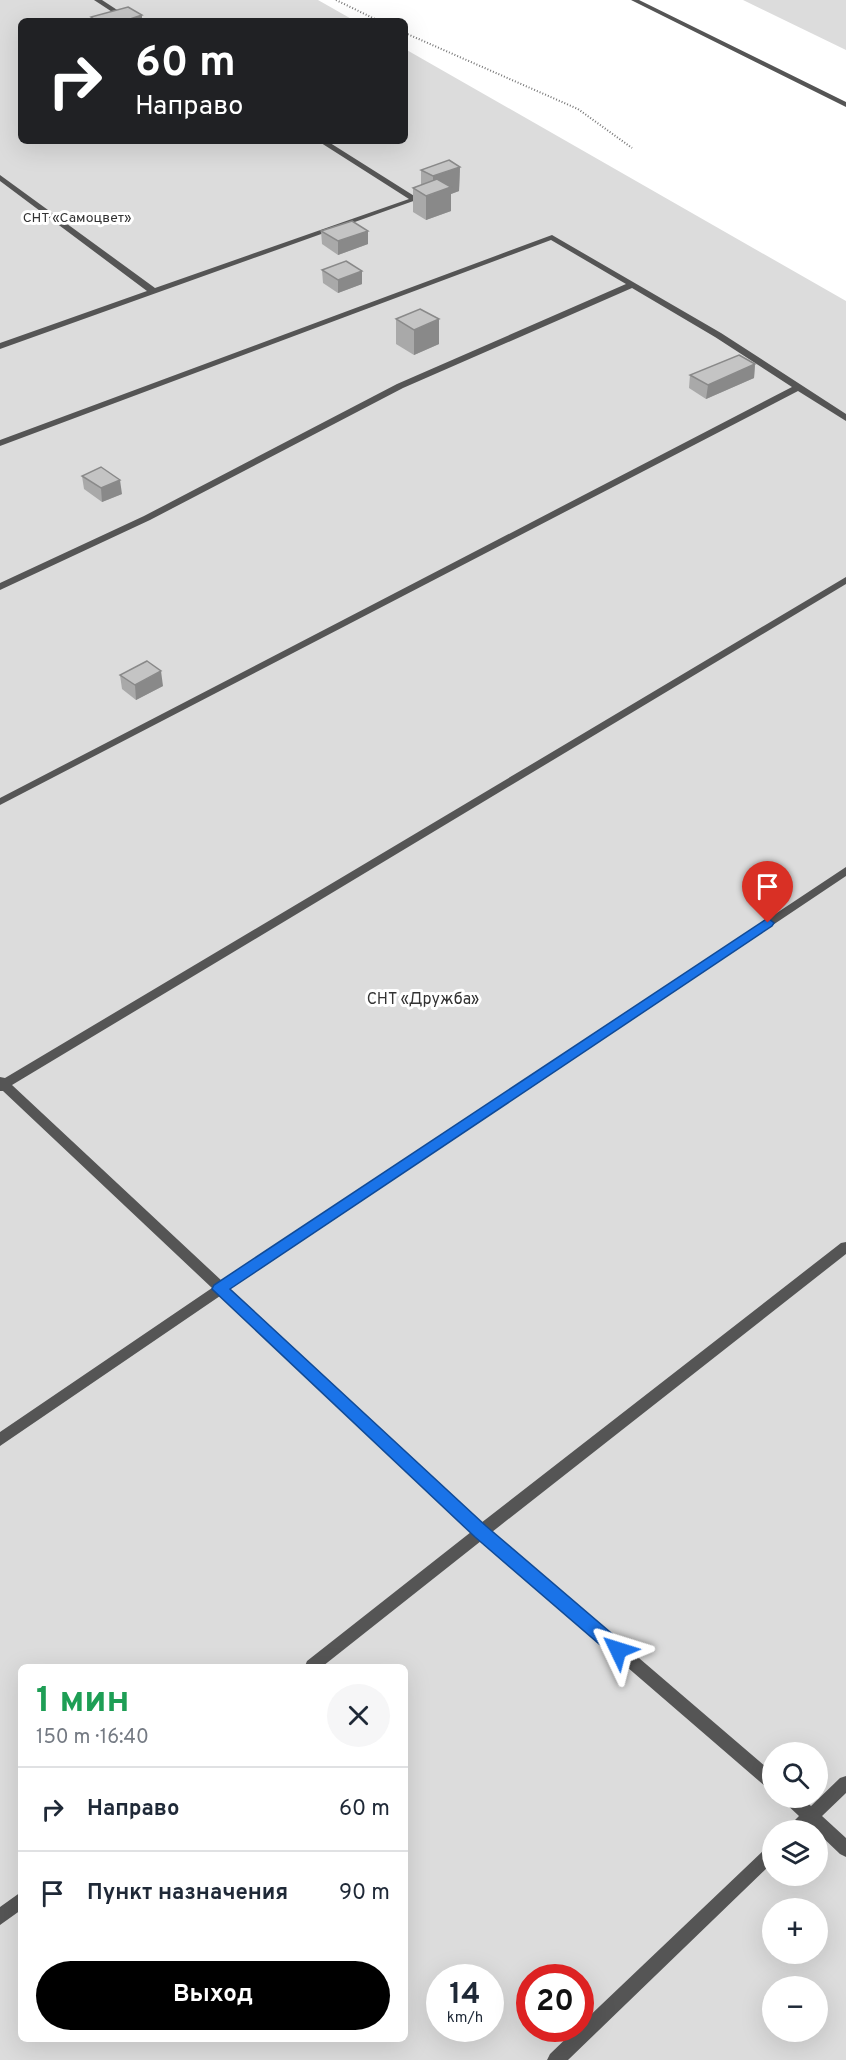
<!DOCTYPE html>
<html lang="ru">
<meta charset="utf-8">
<style>
:root{--surface:#fff;--page:#f6f6f7;--text:#1f2937;--muted:#747a83;--line:#e0e1e3;--accent:#000}
body{margin:0;font-family:Overpass,sans-serif;background:var(--page);color:var(--text);height:100vh;display:flex;flex-direction:column;font-size:22px;white-space:nowrap}
*{box-sizing:border-box;margin:0}
p{font-size:20px;color:var(--muted)}
.icon{flex:none;width:33px;height:33px;fill:none;stroke:currentColor;stroke-width:2;stroke-linecap:round;stroke-linejoin:round}
.map{position:relative;flex:1;overflow:hidden}
.drawer{position:absolute;left:18px;top:1664px;width:390px;height:378px;display:flex;flex-direction:column;background:var(--surface);border-radius:9px;box-shadow:0 6px 24px #0002}
.drawer>*{flex:none}
.top-card{position:absolute;left:18px;top:18px;width:390px;height:126px;border-radius:9px;box-shadow:0 6px 24px #0002;background:#202124;color:#fff;overflow:hidden}
.fabs{position:absolute;left:762px;top:1742px;display:grid;gap:12px}
.fabs a{display:grid;place-items:center;width:66px;height:66px;border-radius:50%;background:var(--surface);box-shadow:0 6px 24px #0002;font-size:30px}
.speed{position:absolute;left:426px;top:1964px;display:flex;gap:12px;font-size:30px;font-weight:700;text-align:center}
.speed>*{display:grid;place-content:center;width:78px;height:78px;border-radius:50%;background:var(--surface);box-shadow:0 6px 24px #0002;line-height:1}
.speed small{font-size:15px;font-weight:400}
.speed .limit{border:9px solid #d22;background:#fff;color:#111}
.pin{position:absolute;display:grid;place-items:center;width:51px;height:51px;color:#fff;margin:-62px -26px;border-radius:50% 50% 50% 0;rotate:-45deg;box-shadow:0 0 6px #0007}
.pin .icon{rotate:45deg}
.me{position:absolute;width:66px;margin:-33px;rotate:311deg;stroke-linejoin:round;filter:drop-shadow(0 0 4px #0008)}
.turn{display:flex;align-items:center;gap:21px;height:126px;padding:0 18px;font-size:27px}
.turn .icon{width:78px;height:78px;stroke-width:2.5}
.turn b{display:block;font-size:42px;line-height:51px}
.round{display:grid;place-items:center;flex:none;width:63px;height:63px;border-radius:32px;background:var(--page)}
.head{display:flex;align-items:center;justify-content:space-between;height:102px;padding:0 18px}
h1{font-size:36px;font-weight:700;line-height:45px;color:#1e9e55}
.cta{display:flex;gap:12px;margin-top:auto;padding:12px 18px}
.cta a{flex:1;height:69px;border-radius:36px;background:var(--accent);color:#fff;font-size:24px;font-weight:700;line-height:69px;text-align:center}
ul{padding:0;list-style:none}
li{display:flex;align-items:center;gap:18px;height:84px;padding:0 18px;border-top:2px solid var(--line)}
li div{flex:1}
li b{display:block;font-size:22px}
li em{font-style:normal}
.map>svg:first-child{display:block}
.green{fill:#dcdcdc;fill-rule:evenodd}
.lines{fill:none;stroke-linecap:round;stroke-linejoin:round}
.path{stroke:#777;stroke-width:2;stroke-dasharray:1 2;stroke-linecap:butt}
.service{fill:#555;fill-rule:evenodd}
.wall{fill:#a9a9a9}
.shaded-wall{fill:#898989}
.building{fill:#c4c4c4;stroke:#898989;stroke-width:1.5}
.route{fill:#1a73e8;stroke:#114b97;stroke-width:1.5}
.labels{text-anchor:middle;stroke-width:6;stroke-linejoin:round;paint-order:stroke}
.far-park-label{font-size:14px;fill:#333;stroke:#fff}
.park-label{font-size:16px;fill:#333;stroke:#fff}
</style>
<div class="map">
<svg width="846" height="2060" viewBox="0 0 846 2060">
<rect width="100%" height="100%" fill="#fff"/>
<path class="green" d="M 0,0 L 318,0 L 355,21 L 21,21 L 21,141 L 405,141 L 405,49 L 846,301 L 846,2060 L 0,2060 ZM 21,1666 L 405,1666 L 405,2038 L 21,2038 ZM 772,1752 L 818,1752 L 818,1797 L 772,1797 ZM 772,1830 L 818,1830 L 818,1875 L 772,1875 ZM 772,1908 L 818,1908 L 818,1953 L 772,1953 ZM 440,1977 L 490,1977 L 490,2028 L 440,2028 ZM 530,1977 L 580,1977 L 580,2028 L 530,2028 ZM 772,1986 L 818,1986 L 818,2031 L 772,2031 Z
M 743,0 L 846,0 L 846,50 Z"/>
<g class="lines">
<path class="path" d="M 336,0 L 379,21
M 405,33 L 578,109 L 632,148"/>
<path class="service" d="M 94,0 L 102,0 L 134,21 L 126,21 Z
M 631,0 L 639,0 L 846,102 L 846,107 Z
M 318,141 L 327,141 L 419,199 L 0,349 L 0,343 L 147,291 L 0,181 L 0,175 L 155,288 L 409,199 Z
M 552,235 L 721,333 L 846,414 L 846,421 L 798,391 L 0,805 L 0,798 L 792,387 L 715,337 L 632,288 L 403,388 L 150,520 L 0,590 L 0,583 L 144,516 L 397,384 L 626,284 L 551,240 L 0,446 L 0,440 Z
M 846,577 L 846,584 L 12,1085 L 222,1281 L 846,867 L 846,876 L 230,1289 L 481,1523 L 841,1243 L 846,1242 L 846,1254 L 492,1532 L 772,1772 L 772,1789 L 766,1787 L 481,1541 L 323,1666 L 305,1666 L 307,1661 L 471,1532 L 220,1296 L 0,1446 L 0,1432 L 212,1288 L 3,1091 L 0,1091 L 0,1077 L 5,1078 Z
M 846,1776 L 846,1793 L 822,1816 L 846,1838 L 846,1857 L 840,1854 L 818,1833 L 818,1830 L 811,1827 L 807,1830 L 788,1830 L 790,1825 L 799,1816 L 784,1802 L 782,1797 L 801,1797 L 811,1806 L 840,1778 Z
M 772,1845 L 772,1863 L 568,2060 L 547,2060 L 550,2054 L 577,2028 L 580,2028 L 580,2025 L 766,1848 Z
M 21,1892 L 21,1910 L 0,1925 L 0,1907 Z"/>
</g>
<path class="wall" d="M 460,167 L 459,191 L 451,194 L 451,211 L 426,220 L 413,212 L 413,188 L 421,185 L 421,170 Z
M 321,231 L 368,231 L 368,244 L 338,255 L 322,244 Z
M 322,270 L 362,284 L 338,293 L 323,283 Z
M 396,319 L 439,344 L 414,355 L 396,344 Z
M 755,364 L 754,378 L 706,399 L 689,388 L 690,375 Z
M 82,476 L 122,494 L 102,502 L 84,489 Z
M 120,675 L 163,686 L 136,700 L 122,689 Z"/>
<path class="shaded-wall" d="M 142,15 L 142,21 L 130,21 L 130,19 Z
M 460,167 L 459,191 L 451,194 L 451,211 L 426,220 L 426,196 L 433,194 L 433,176 Z
M 368,231 L 368,244 L 338,255 L 338,241 Z
M 362,271 L 362,284 L 338,293 L 338,280 Z
M 439,319 L 439,344 L 414,355 L 414,330 Z
M 755,364 L 754,378 L 706,399 L 708,385 Z
M 120,480 L 122,494 L 102,502 L 101,488 Z
M 161,671 L 163,686 L 136,700 L 135,685 Z"/>
<path class="building" d="M 128,7 L 142,15 L 130,19 L 133,21 L 97,21 L 91,17 Z
M 449,160 L 460,167 L 433,176 L 421,170 Z
M 437,179 L 451,187 L 426,196 L 413,188 Z
M 352,221 L 368,231 L 338,241 L 321,231 Z
M 346,261 L 362,271 L 338,280 L 322,270 Z
M 420,309 L 439,319 L 414,330 L 396,319 Z
M 739,355 L 755,364 L 708,385 L 690,375 Z
M 101,467 L 120,480 L 101,488 L 82,476 Z
M 147,661 L 161,671 L 135,685 L 120,675 Z"/>
<path class="route" d="M 768,918 L 774,923 L 772,926 L 230,1289 L 486,1526 L 624,1644 L 627,1650 L 624,1655 L 618,1657 L 612,1655 L 475,1537 L 212,1289 L 214,1285 Z"/>
<g class="labels">
<g class="far-park-label">
<text x="77" y="222">СНТ «Самоцвет»</text>
</g>
<g class="park-label">
<text x="423" y="1004">СНТ «Дружба»</text>
</g>
</g>
</svg>
<div class="fabs">
<a><svg class="icon" aria-label="search" viewBox="0 0 24 24"><circle cx="10" cy="10" r="6"/><path d="M15 15l6 6"/></svg></a>
<a><svg class="icon" aria-label="layers" viewBox="0 0 24 24"><path d="M12 4l9 5-9 5-9-5zM3 14l9 5 9-5"/></svg></a>
<a>+</a>
<a>−</a>
</div>
<div class="speed"><div>14<small>km/h</small></div><div class="limit">20</div></div>
<div class="pin" style="left:768px;top:923px;background:#d93025"><svg class="icon" aria-label="arrive" viewBox="0 0 24 24"><path d="M6 21V4h12l-3 4 3 4H6"/></svg></div>
<svg class="me" style="left:618px;top:1650px" viewBox="-20 -20 40 40"><path d="M0-17L14 15 0 8-14 15z" fill="#1a73e8" stroke="#fff" stroke-width="4"/></svg>
<div class="top-card">
<div class="turn"><svg class="icon" aria-label="right" viewBox="0 0 24 24"><path d="M7 20v-9h11M14 6l5 5-5 5"/></svg><div><b>60 m</b>Направо</div></div>
</div>
<section class="drawer">
<div class="head"><div><h1>1 мин</h1><p>150 m · 16:40</p></div><a class="round"><svg class="icon" aria-label="close" viewBox="0 0 24 24"><path d="M6 6l12 12M18 6L6 18"/></svg></a></div>
<ul>
<li><svg class="icon" aria-label="right" viewBox="0 0 24 24"><path d="M7 20v-9h11M14 6l5 5-5 5"/></svg><div><b>Направо</b></div><em>60 m</em></li>
<li><svg class="icon" aria-label="arrive" viewBox="0 0 24 24"><path d="M6 21V4h12l-3 4 3 4H6"/></svg><div><b>Пункт назначения</b></div><em>90 m</em></li>
</ul>
<div class="cta"><a>Выход</a></div>
</section>
</div>
